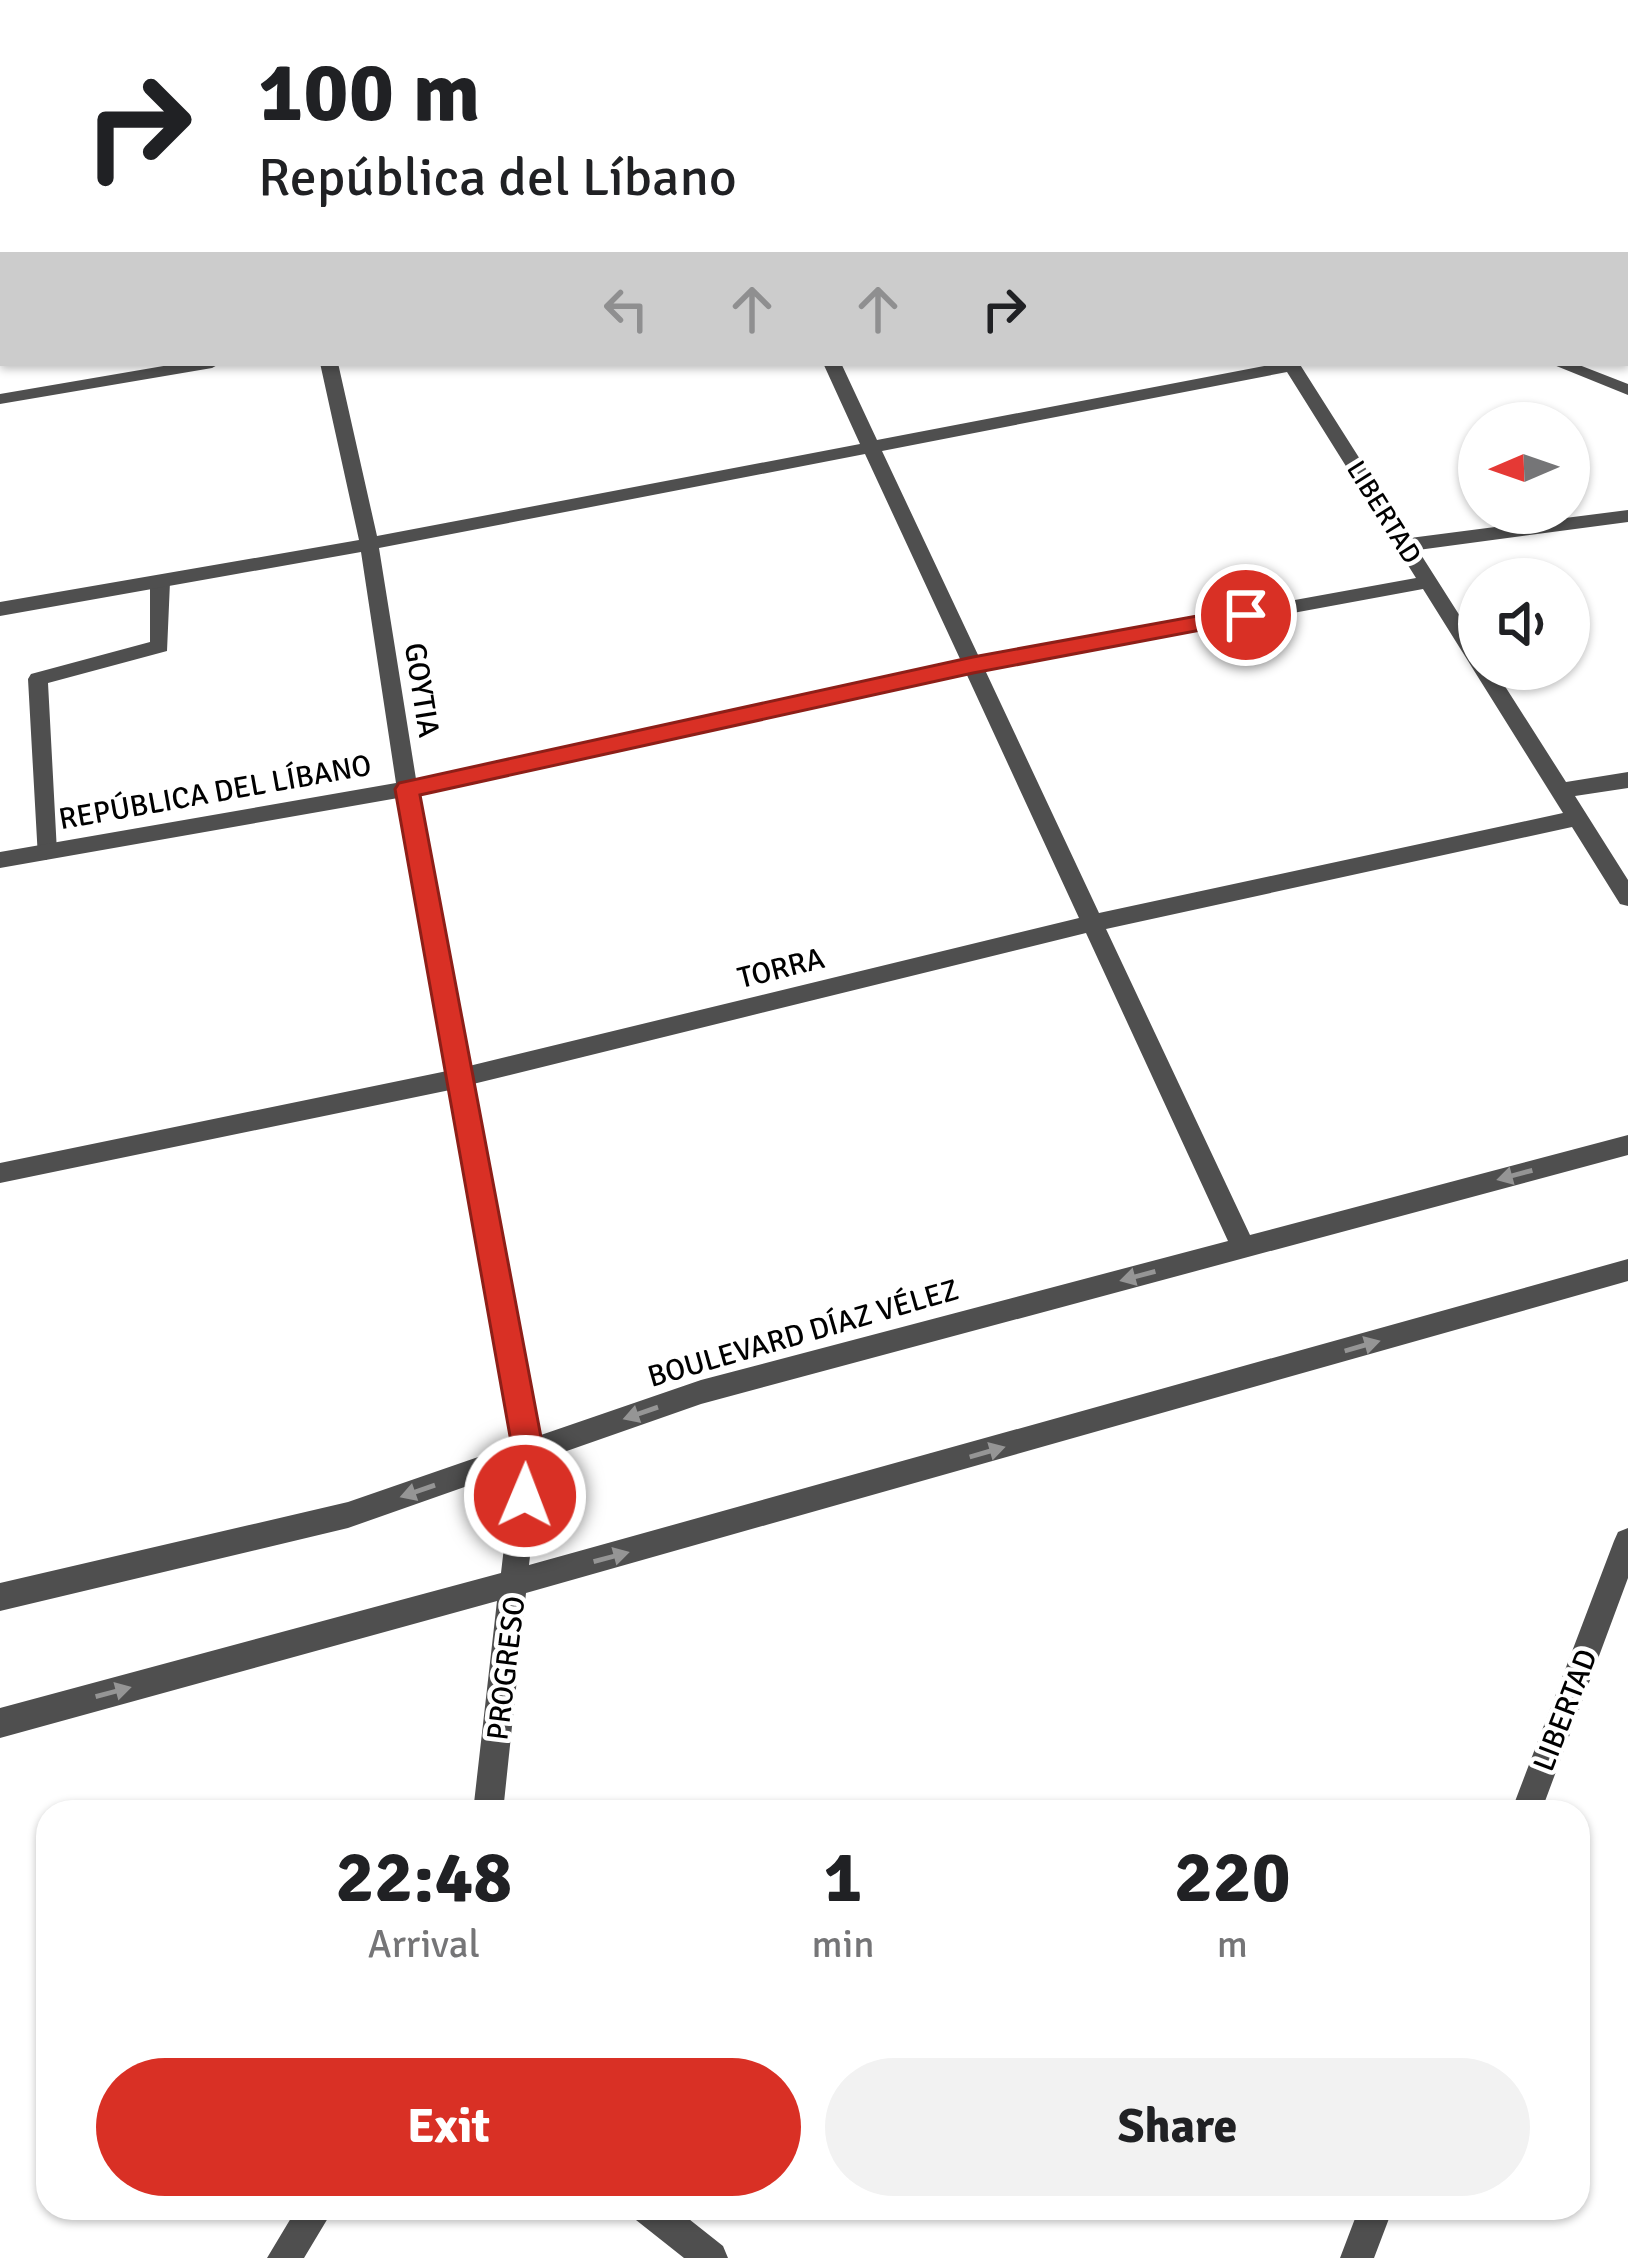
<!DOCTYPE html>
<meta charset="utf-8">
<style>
:root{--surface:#fff;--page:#f2f2f2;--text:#202124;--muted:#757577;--accent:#d93025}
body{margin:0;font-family:Signika,sans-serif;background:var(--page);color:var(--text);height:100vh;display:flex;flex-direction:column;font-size:45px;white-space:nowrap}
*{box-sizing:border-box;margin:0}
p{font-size:39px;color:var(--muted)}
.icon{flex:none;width:66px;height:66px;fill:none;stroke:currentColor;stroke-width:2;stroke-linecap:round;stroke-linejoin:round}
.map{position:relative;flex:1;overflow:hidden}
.side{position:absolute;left:36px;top:1800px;width:1554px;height:420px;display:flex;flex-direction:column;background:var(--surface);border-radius:36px;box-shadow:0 3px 9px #0004}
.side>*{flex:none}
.banner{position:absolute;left:0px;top:0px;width:1629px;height:366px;box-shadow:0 3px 9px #0004;background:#fff;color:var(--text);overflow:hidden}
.needle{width:78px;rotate:268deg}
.fabs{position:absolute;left:1458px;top:402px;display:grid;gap:24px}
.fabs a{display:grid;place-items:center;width:132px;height:132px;border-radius:50%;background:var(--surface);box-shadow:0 3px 9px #0004;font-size:60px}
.pin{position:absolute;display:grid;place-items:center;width:102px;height:102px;color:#fff;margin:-51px;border:6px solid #fff;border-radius:50%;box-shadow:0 3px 12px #0007}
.me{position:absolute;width:132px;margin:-66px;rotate:1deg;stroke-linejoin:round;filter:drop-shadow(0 0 9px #0008)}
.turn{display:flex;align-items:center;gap:42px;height:252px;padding:0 60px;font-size:54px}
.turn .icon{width:156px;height:156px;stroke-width:2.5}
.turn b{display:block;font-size:84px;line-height:102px}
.lanes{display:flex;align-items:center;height:114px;padding:0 60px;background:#0003;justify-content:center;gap:60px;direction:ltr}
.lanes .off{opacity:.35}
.eta{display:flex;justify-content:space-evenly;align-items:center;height:204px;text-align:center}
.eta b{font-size:72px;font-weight:800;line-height:84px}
.action{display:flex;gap:24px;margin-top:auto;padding:24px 60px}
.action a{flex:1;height:138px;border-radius:72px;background:var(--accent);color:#fff;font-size:48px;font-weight:800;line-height:138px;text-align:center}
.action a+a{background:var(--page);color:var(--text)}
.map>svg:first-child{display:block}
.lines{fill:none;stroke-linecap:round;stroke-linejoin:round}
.lane{fill:#4f4f4f;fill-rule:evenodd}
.street{fill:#4f4f4f;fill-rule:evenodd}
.oneway{fill:#959595}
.route{fill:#d93025;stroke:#8d1f18;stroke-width:3}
.labels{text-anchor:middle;stroke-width:9;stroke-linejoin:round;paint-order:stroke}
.far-street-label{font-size:27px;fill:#000;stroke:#fff}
.street-label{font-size:30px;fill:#000;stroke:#fff}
</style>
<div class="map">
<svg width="1628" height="2258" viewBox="0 0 1628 2258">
<rect width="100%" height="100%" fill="#fff"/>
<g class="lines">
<path class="lane" d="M 160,576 L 170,582 L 167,651 L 48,683 L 57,852 L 46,860 L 38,858 L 28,679 L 31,674 L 150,642 L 150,582 Z"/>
<path class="street" d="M 159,0 L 180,0 L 182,3 L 161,3 Z
M 493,0 L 514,0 L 516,3 L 495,3 Z
M 0,15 L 3,15 L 0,24 Z
M 1626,175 L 1628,176 L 1628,187 L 1626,186 Z
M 0,207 L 3,207 L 3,217 L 0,217 Z
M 1626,331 L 1628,331 L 1628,341 L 1626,341 Z
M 181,363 L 221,363 L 212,368 L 0,404 L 0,394 Z
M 320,363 L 338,363 L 377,536 L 860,444 L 823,363 L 841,363 L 877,440 L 1280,363 L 1299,363 L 1410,538 L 1628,510 L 1628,522 L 1418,550 L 1479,646 L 1479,669 L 1494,669 L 1566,782 L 1628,772 L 1628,788 L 1575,796 L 1628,880 L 1628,906 L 1620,904 L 1572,827 L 1106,929 L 1250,1235 L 1628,1135 L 1628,1155 L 701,1404 L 541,1460 L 529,1565 L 1628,1259 L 1628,1281 L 526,1593 L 503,1812 L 473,1812 L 497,1601 L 0,1738 L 0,1708 L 501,1573 L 513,1470 L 348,1528 L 0,1611 L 0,1583 L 348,1502 L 513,1445 L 450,1090 L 0,1183 L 0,1163 L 447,1071 L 398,798 L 0,868 L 0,852 L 396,783 L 361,552 L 0,616 L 0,602 L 359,540 ZM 1287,372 L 1416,578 L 979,657 L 882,451 ZM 865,454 L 961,661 L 416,779 L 379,548 ZM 1423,589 L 1563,813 L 1099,913 L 985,670 ZM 966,673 L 1079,918 L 469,1066 L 418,794 ZM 1086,933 L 1228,1241 L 701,1380 L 538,1436 L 473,1084 Z
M 1549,363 L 1574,363 L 1628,384 L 1628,395 Z
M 1628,1528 L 1628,1578 L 1541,1812 L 1511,1812 L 1614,1541 L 1618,1532 Z
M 297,2208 L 334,2208 L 304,2258 L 267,2258 Z
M 631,2208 L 675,2208 L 723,2246 L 728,2258 L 684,2258 L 636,2220 Z
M 1359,2208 L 1393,2208 L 1374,2258 L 1340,2258 Z"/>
</g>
<defs><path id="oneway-solid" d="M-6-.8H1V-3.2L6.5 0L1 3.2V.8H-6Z" transform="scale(3)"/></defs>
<g class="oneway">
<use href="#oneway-solid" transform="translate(1515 1175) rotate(165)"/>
<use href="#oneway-solid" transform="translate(1138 1276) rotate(165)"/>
<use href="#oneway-solid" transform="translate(1362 1346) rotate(-16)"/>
<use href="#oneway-solid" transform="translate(641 1413) rotate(161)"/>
<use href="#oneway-solid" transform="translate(987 1452) rotate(-16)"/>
<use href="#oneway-solid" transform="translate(418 1491) rotate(161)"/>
<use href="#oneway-solid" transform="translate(611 1557) rotate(-15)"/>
<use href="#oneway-solid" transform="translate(113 1692) rotate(-15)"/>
</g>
<path class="route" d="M 1246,607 L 1257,615 L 1254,620 L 973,673 L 420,795 L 544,1453 L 536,1506 L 525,1511 L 514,1506 L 509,1496 L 513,1453 L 395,789 L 399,783 L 973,657 Z"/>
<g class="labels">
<g class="far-street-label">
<text transform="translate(1384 512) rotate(58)" y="9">LIBERTAD</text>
</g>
<g class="street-label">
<text transform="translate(422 690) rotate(81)" y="10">GOYTIA</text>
<text transform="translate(215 792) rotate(-10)" y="10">REPÚBLICA DEL LÍBANO</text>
<text transform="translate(781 968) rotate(-14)" y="10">TORRA</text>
<text transform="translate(803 1333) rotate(-16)" y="10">BOULEVARD DÍAZ VÉLEZ</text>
<text transform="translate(506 1668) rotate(-83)" y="10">PROGRESO</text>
<text transform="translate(1565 1710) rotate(-69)" y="10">LIBERTAD</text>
</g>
</g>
</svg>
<div class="fabs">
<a><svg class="needle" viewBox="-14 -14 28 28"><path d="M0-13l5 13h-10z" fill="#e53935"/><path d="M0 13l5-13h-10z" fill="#757577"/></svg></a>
<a><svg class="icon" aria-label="sound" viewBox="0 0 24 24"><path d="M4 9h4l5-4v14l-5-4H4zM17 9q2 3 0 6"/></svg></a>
</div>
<div class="pin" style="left:1246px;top:615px;background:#d93025"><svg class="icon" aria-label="arrive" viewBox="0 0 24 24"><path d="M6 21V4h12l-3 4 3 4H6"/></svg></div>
<svg class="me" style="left:525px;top:1496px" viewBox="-20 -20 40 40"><circle r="17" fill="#d93025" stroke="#fff" stroke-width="3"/><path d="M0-11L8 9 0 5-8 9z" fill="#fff"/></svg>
<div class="banner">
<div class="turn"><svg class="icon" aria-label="right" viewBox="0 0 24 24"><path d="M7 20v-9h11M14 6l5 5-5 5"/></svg><div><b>100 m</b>República del Líbano</div></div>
<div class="lanes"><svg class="icon off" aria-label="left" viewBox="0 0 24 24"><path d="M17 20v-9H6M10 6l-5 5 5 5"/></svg><svg class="icon off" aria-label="ahead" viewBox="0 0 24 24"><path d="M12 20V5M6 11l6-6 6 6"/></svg><svg class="icon off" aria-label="ahead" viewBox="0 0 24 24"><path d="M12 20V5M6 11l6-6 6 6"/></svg><svg class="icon" aria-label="right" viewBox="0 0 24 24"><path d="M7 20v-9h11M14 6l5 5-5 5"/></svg></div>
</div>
<section class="side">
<div class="eta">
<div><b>22:48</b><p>Arrival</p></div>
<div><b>1</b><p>min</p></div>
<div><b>220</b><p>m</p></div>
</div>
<div class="action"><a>Exit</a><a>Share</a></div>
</section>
</div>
